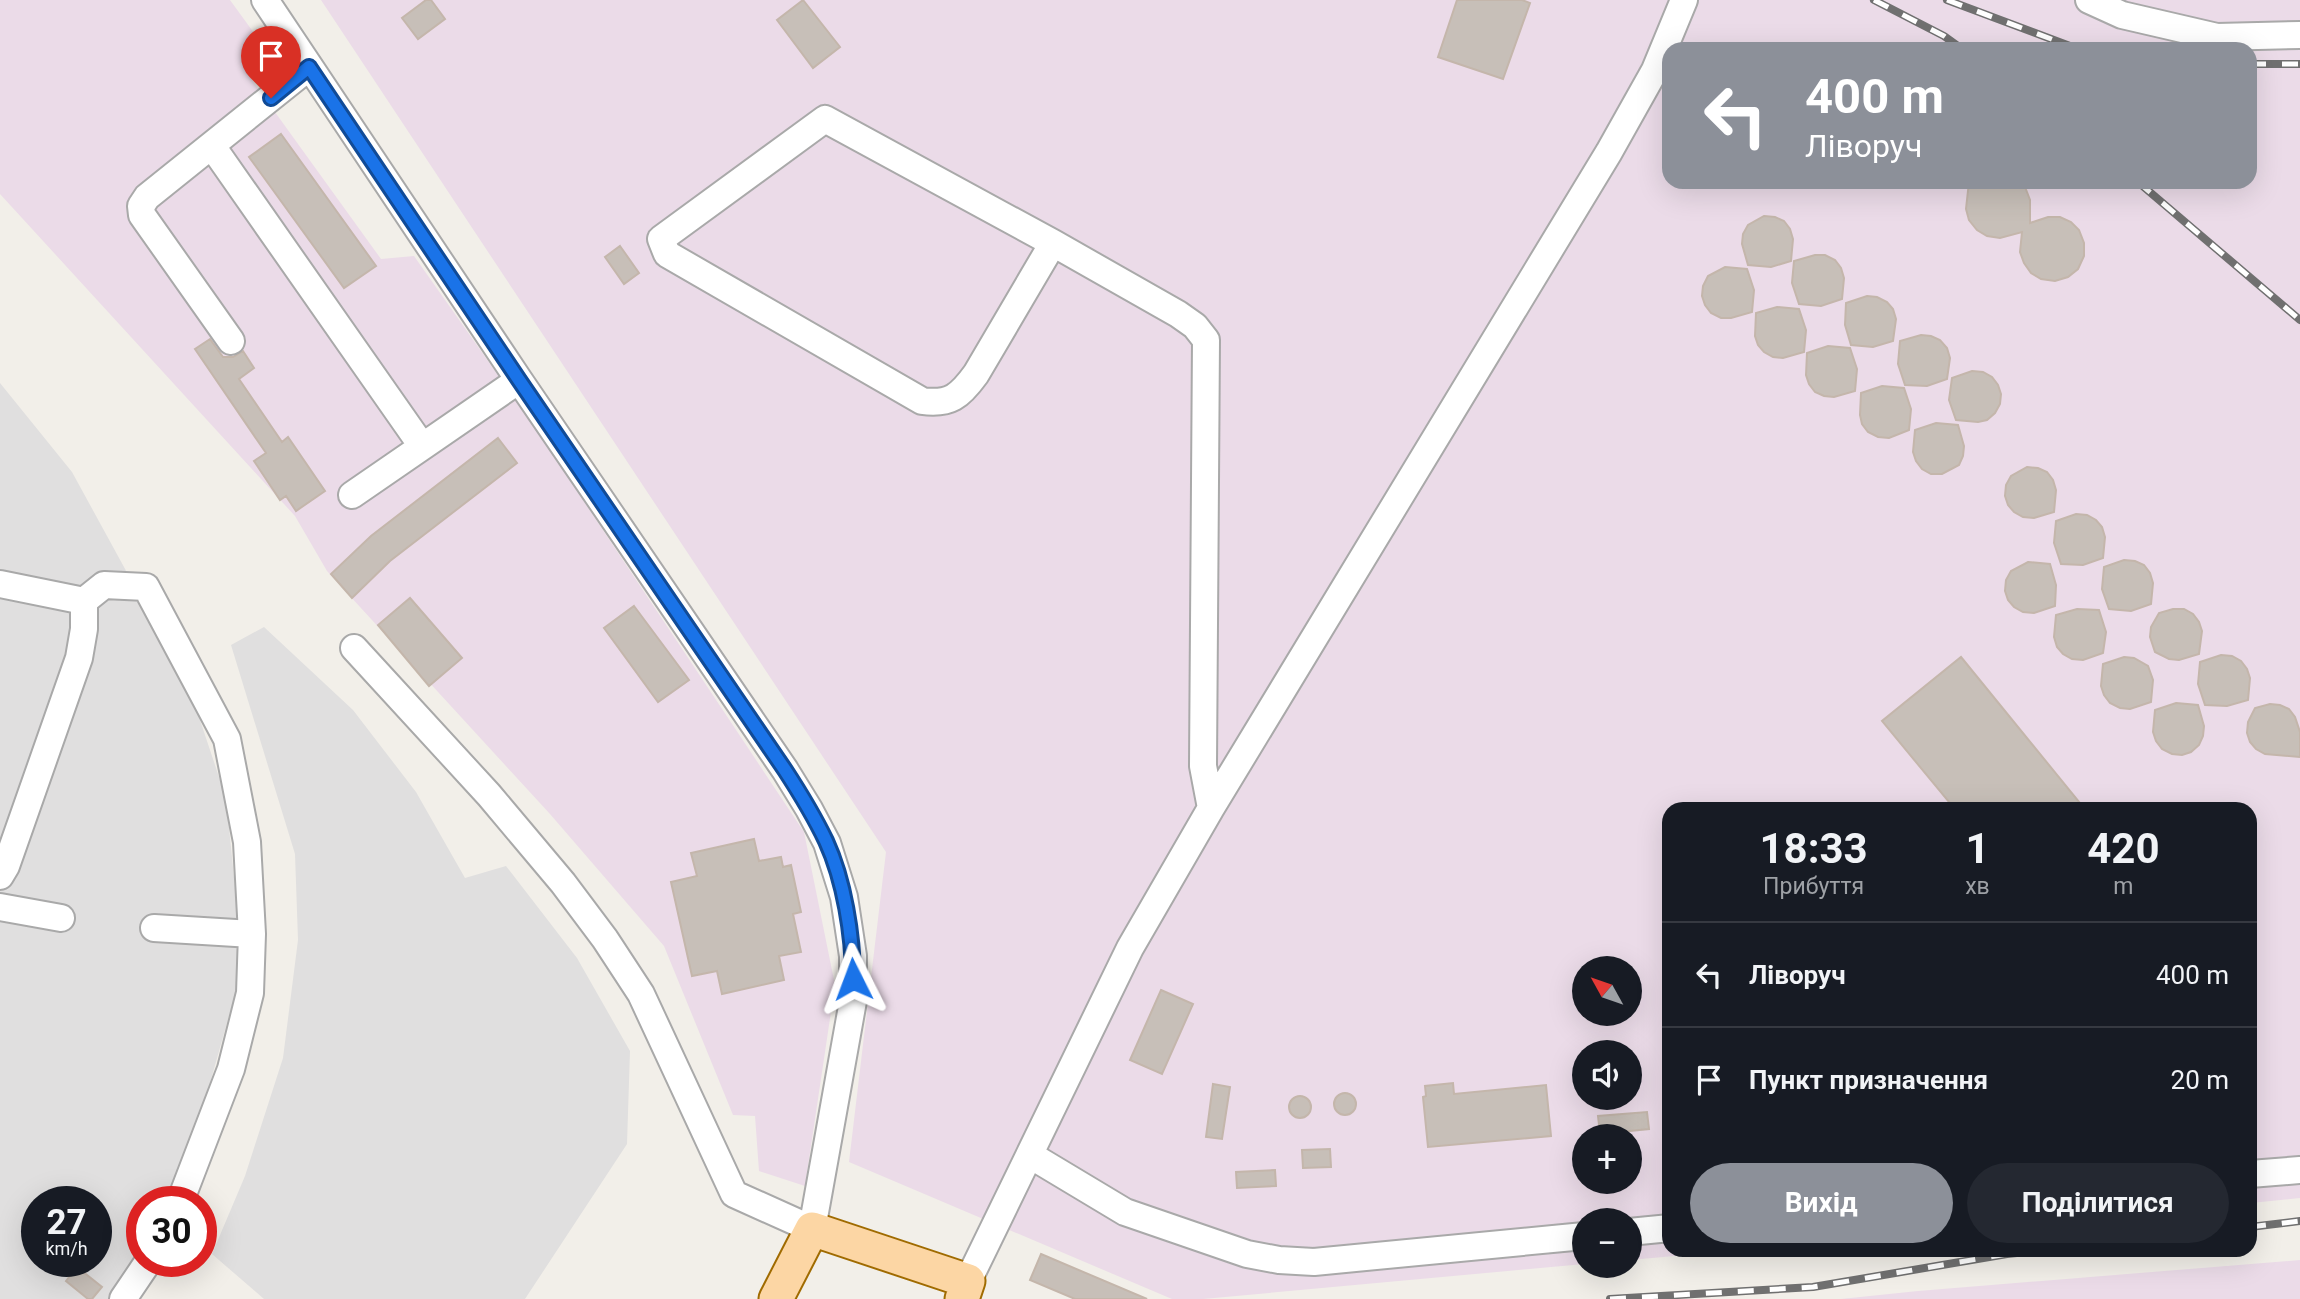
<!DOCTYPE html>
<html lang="uk">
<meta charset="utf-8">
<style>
:root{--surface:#171b24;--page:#242831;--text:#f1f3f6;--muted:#9ea1a6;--line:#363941;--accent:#8c9099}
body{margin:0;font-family:Roboto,sans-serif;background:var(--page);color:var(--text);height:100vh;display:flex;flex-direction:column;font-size:26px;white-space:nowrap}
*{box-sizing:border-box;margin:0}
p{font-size:23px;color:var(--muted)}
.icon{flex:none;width:38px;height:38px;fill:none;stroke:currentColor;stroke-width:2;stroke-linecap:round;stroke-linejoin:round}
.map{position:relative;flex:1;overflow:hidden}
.panel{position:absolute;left:1662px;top:802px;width:595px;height:455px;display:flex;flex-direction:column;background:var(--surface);border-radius:21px;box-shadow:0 7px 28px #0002}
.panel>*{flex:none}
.hud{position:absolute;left:1662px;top:42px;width:595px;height:147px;border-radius:21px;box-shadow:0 7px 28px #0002;background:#8c9099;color:#fff;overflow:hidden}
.needle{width:46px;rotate:310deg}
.controls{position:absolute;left:1572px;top:956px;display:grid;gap:14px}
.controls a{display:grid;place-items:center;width:70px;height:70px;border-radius:50%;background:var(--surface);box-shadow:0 7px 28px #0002;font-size:35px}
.speed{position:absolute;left:21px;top:1186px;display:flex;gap:14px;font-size:35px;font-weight:700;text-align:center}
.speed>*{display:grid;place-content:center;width:91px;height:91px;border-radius:50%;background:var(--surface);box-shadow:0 7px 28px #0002;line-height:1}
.speed small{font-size:18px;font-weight:400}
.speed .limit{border:10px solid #d22;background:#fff;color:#111}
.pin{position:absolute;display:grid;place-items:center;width:60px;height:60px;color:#fff;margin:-72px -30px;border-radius:50% 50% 50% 0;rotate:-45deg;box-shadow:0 0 7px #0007}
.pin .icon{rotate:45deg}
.me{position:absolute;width:77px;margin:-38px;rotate:357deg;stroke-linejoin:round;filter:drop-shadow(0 0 5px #0008)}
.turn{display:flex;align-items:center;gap:24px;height:147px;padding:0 28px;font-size:32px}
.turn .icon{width:91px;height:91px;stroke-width:2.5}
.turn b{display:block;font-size:49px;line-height:60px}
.eta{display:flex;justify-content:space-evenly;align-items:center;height:119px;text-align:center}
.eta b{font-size:42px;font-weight:700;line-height:49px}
.cta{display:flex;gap:14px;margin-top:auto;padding:14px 28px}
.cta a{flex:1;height:80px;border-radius:42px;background:var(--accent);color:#fff;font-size:28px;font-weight:700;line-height:80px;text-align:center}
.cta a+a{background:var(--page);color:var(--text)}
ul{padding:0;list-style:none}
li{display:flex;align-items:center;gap:21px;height:105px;padding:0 28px;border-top:2px solid var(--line)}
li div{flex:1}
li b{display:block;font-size:26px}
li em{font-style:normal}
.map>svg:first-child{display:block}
.residential{fill:#e0dfdf;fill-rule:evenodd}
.industrial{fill:#ebdbe8;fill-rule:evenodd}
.building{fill:#c7bfb8;stroke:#c4b6ab;stroke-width:2}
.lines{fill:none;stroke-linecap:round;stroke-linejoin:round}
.minor-casing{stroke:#a9a9a9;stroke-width:30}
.major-casing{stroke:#a06b00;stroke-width:37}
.minor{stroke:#fff;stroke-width:26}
.major{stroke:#fcd6a4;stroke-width:33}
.rail-casing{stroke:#707070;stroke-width:8}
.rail{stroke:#fff;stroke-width:5;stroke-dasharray:16;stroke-linecap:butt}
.route-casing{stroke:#114b97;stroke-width:18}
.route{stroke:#1a73e8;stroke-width:12}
</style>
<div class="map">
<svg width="2300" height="1299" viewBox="0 0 2300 1299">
<rect width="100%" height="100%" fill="#f2efe9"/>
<path class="residential" d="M 0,383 L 72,472 L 188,684 L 226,798 L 243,966 L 181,1186 L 171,1202 L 142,1202 L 142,1251 L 113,1299 L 0,1299 ZM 37,1202 L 96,1202 L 96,1262 L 37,1262 Z
M 264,627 L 353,710 L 416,792 L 465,878 L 506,866 L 577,958 L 630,1051 L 627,1144 L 525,1299 L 264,1299 L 212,1254 L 245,1176 L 283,1058 L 298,940 L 295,854 L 231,645 Z"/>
<path class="industrial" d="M 0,0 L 230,0 L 273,59 L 249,76 L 381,259 L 414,256 L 529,419 L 804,832 L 835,985 L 805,1186 L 759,1171 L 755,1116 L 733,1115 L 664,946 L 550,814 L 327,571 L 295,516 L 0,194 Z
M 321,0 L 2300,0 L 2300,1198 L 2251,1203 L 2250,808 L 1670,808 L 1670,1250 L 1743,1250 L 1629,1260 L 1629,1220 L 1584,1220 L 1584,1264 L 1203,1299 L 1172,1299 L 849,1162 L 886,852 ZM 1670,49 L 2250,49 L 2250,182 L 1670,182 ZM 1584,968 L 1629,968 L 1629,1013 L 1584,1013 ZM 1584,1052 L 1629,1052 L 1629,1097 L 1584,1097 ZM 1584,1136 L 1629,1136 L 1629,1181 L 1584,1181 Z
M 2300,1260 L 2300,1299 L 1841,1299 L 1918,1291 Z"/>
<path class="building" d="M 426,0 L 431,0 L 445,19 L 418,39 L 402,18 Z
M 803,0 L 840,47 L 813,68 L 777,20 Z
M 1457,0 L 1522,0 L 1530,3 L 1503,79 L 1438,57 Z
M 281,134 L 376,266 L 344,288 L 249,157 Z
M 1969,182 L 2020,182 L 2025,187 L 2030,200 L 2030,223 L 2048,217 L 2060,217 L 2071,222 L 2079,230 L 2084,243 L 2084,256 L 2078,269 L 2068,277 L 2055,281 L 2041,279 L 2031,273 L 2024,263 L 2020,252 L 2022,232 L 2000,238 L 1987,236 L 1977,230 L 1969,220 L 1966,209 Z
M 1764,216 L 1775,217 L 1784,221 L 1790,229 L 1793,239 L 1791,261 L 1771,267 L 1748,265 L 1742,244 L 1743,234 L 1748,225 Z
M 620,246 L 639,273 L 624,284 L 605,257 Z
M 1815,255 L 1825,255 L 1835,260 L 1841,268 L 1844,278 L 1842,299 L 1821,306 L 1799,304 L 1792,283 L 1794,261 Z
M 1725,267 L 1747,269 L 1754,290 L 1752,312 L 1731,318 L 1721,318 L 1711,313 L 1705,305 L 1702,296 L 1703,286 L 1708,276 Z
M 1867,296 L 1877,297 L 1887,302 L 1893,309 L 1896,319 L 1893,341 L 1873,347 L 1851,345 L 1845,325 L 1846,303 Z
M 1777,307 L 1799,309 L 1806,330 L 1804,352 L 1783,358 L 1773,357 L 1764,352 L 1758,345 L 1755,336 L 1756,313 Z
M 1921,335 L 1931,336 L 1940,340 L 1947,348 L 1950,358 L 1947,379 L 1927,386 L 1905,385 L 1898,364 L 1900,341 Z
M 210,339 L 223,357 L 233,357 L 243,351 L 254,368 L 239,379 L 282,442 L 288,437 L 325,491 L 296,511 L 286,496 L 280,500 L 254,461 L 266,453 L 195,349 Z
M 1828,346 L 1850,348 L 1857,369 L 1855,391 L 1834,397 L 1824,396 L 1815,392 L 1809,384 L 1806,375 L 1807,353 Z
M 1972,371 L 1983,372 L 1992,377 L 1998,385 L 2001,394 L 2000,404 L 1995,413 L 1987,420 L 1978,422 L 1956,420 L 1949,400 L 1952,378 Z
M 1882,386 L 1904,388 L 1911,409 L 1909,430 L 1889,438 L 1878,437 L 1868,432 L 1862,424 L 1860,415 L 1861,393 Z
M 1936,423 L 1958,425 L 1964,446 L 1963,456 L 1959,465 L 1942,474 L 1931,474 L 1922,469 L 1916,461 L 1913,452 L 1915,430 Z
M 498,438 L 517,463 L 390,561 L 352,598 L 331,574 L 371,536 Z
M 2027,467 L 2038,468 L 2047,472 L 2053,480 L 2056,490 L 2054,512 L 2034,518 L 2023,517 L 2014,512 L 2008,505 L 2005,496 L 2006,485 L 2011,476 Z
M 2076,514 L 2087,515 L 2096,520 L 2102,527 L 2105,537 L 2103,558 L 2083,565 L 2061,564 L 2054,543 L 2056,521 Z
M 2124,560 L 2135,561 L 2144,565 L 2150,573 L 2153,583 L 2151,604 L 2131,611 L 2109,609 L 2102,589 L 2104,567 Z
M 2028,562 L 2050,564 L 2056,585 L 2055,606 L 2034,613 L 2023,612 L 2014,607 L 2008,600 L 2005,591 L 2006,580 L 2011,571 Z
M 410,598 L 462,658 L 429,686 L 378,625 Z
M 634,606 L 689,680 L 658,702 L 604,628 Z
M 2077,609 L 2099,610 L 2106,632 L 2103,653 L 2083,660 L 2072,659 L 2063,654 L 2057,647 L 2054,637 L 2056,615 Z
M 2173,609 L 2184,609 L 2193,614 L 2199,622 L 2202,631 L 2199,654 L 2179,660 L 2169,659 L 2155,652 L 2150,637 L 2151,627 L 2159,613 Z
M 2221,655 L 2232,656 L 2241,661 L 2247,669 L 2250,678 L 2248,700 L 2227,706 L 2205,705 L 2198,684 L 2200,662 Z
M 1961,657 L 2084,808 L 1954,808 L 1882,721 Z
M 2124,657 L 2134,658 L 2148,666 L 2153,680 L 2151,702 L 2130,709 L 2120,708 L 2110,703 L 2104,695 L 2101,686 L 2103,664 Z
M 2176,703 L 2198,705 L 2204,726 L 2203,736 L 2199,745 L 2191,752 L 2182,755 L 2172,754 L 2162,749 L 2156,741 L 2153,732 L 2155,710 Z
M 2270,704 L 2280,705 L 2289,709 L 2295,717 L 2300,732 L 2300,757 L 2265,754 L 2256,749 L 2250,742 L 2247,733 L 2248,722 L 2255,708 Z
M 754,839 L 759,861 L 781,857 L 783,867 L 791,865 L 801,912 L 793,914 L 801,952 L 779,956 L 784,980 L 722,994 L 717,971 L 692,976 L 671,882 L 697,876 L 691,853 Z
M 1161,990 L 1193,1004 L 1162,1074 L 1130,1060 Z
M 1453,1083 L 1454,1094 L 1546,1085 L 1551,1136 L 1428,1147 L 1423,1097 L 1426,1096 L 1425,1086 Z
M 1213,1084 L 1230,1087 L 1222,1139 L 1206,1137 Z
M1334 1104a11 11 0 1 1 22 0a11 11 0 1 1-22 0Z
M1289 1107a11 11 0 1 1 22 0a11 11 0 1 1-22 0Z
M 1647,1112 L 1649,1129 L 1600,1134 L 1598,1116 Z
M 1330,1149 L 1331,1167 L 1303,1168 L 1302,1150 Z
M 1275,1170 L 1276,1186 L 1237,1188 L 1236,1172 Z
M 1041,1254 L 1147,1299 L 1075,1299 L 1030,1280 Z
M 77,1267 L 102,1287 L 92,1299 L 88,1299 L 66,1281 Z"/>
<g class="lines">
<defs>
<path id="minor" d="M 265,0 L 519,380 L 785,770 L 809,809 L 827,843 L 844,897 L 853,956 L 853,1001 L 812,1229 L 734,1194 L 641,994 L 605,939 L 563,883 L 489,795 L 354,648
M 2089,0 L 2122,15 L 2217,37 L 2300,35
M 212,146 L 422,446
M 1053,243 L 976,374 C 960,396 950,405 922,401 L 667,254 L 661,239 L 825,119 L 1053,243 L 1178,314 L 1195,326 L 1206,340 L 1203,766 L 1211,808
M 231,341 L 142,215 L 141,206 L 147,197 L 309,67
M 352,495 L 519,380
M 0,584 L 84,601
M 84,601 L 104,585 L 146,587 L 227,739 L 247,842 L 252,934 L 250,993 L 231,1069 L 180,1202
M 0,876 L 6,866 L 79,658 L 84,629 L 84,601
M 0,907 L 61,918
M 154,928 L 252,934
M 1030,1155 L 1125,1212 L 1247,1254 L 1279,1260 L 1314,1262 L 1584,1236
M 2250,1174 L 2300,1170
M 1629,1232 L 1670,1228
M 968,1281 L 1130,948 L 1211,808 L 1609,152 L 1655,70 L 1684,0
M 123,1299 L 148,1262"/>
<path id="major" d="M 776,1299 L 812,1229 L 968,1281 L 962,1299"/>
</defs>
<use href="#minor" class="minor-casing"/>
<use href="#major" class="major-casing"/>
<use href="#minor" class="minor"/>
<use href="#major" class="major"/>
<defs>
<path id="rail" d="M 1874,0 L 1944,36 L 1962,49
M 1947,0 L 2078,49
M 2250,64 L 2300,64
M 2138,182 L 2300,320
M 2250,1227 L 2300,1221
M 1610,1299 L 1813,1287 L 2007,1254 L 2047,1250"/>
</defs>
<use href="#rail" class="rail-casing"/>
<use href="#rail" class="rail"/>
</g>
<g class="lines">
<defs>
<path id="route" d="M 271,98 L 309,67 L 519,380 L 785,770 C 800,793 814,816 826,841 C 844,880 853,935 853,979"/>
</defs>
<use href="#route" class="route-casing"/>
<use href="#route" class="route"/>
</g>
</svg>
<div class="controls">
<a><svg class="needle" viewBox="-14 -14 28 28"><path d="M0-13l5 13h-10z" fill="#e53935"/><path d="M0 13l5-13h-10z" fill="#9ea1a6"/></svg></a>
<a><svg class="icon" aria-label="sound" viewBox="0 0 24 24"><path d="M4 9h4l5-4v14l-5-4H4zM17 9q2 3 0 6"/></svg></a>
<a>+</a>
<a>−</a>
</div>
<div class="speed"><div>27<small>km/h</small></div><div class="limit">30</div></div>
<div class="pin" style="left:271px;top:98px;background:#d93025"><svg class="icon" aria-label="arrive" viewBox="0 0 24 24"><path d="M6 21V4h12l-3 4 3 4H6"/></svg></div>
<svg class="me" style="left:853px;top:979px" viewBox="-20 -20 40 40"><path d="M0-17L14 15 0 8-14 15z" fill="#1a73e8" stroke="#fff" stroke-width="4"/></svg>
<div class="hud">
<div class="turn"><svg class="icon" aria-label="left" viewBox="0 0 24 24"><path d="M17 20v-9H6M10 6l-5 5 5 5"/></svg><div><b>400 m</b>Ліворуч</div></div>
</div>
<section class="panel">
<div class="eta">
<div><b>18:33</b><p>Прибуття</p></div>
<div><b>1</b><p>хв</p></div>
<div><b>420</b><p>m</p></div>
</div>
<ul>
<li><svg class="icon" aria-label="left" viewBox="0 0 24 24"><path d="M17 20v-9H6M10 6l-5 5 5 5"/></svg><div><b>Ліворуч</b></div><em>400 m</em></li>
<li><svg class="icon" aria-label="arrive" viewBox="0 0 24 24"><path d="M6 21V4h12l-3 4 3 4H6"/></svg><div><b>Пункт призначення</b></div><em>20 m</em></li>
</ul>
<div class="cta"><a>Вихід</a><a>Поділитися</a></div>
</section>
</div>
